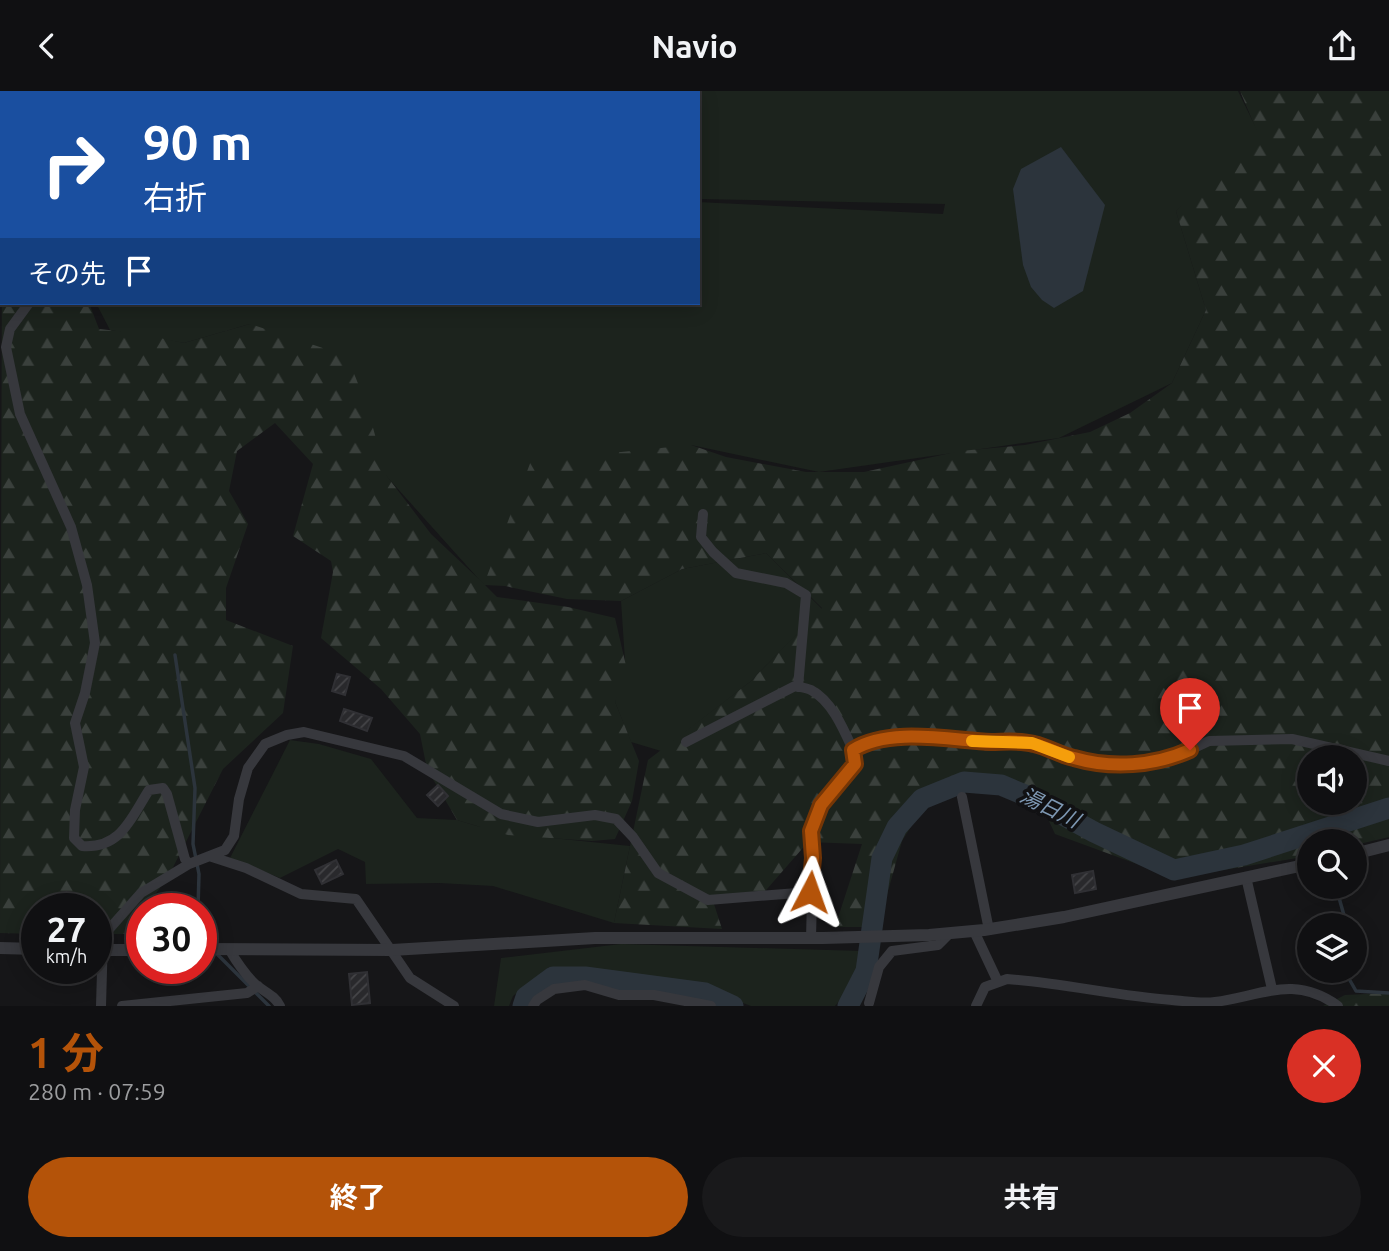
<!DOCTYPE html>
<html lang="ja">
<meta charset="utf-8">
<style>
:root{--surface:#101012;--page:#19191b;--text:#f1f3f6;--muted:#9c9d9f;--line:#303032;--accent:#b45309}
body{margin:0;font-family:Ubuntu,"Noto Sans JP",sans-serif;background:var(--page);color:var(--text);height:100vh;display:flex;flex-direction:column;font-size:26px;white-space:nowrap}
*{box-sizing:border-box;margin:0}
p{font-size:23px;color:var(--muted)}
.icon{flex:none;width:38px;height:38px;fill:none;stroke:currentColor;stroke-width:2;stroke-linecap:round;stroke-linejoin:round}
.map{position:relative;height:915px;overflow:hidden}
.panel{display:flex;flex-direction:column;background:var(--surface);flex:1}
.panel>*{flex:none}
.top-card{position:absolute;left:0px;top:0px;width:700px;height:214px;box-shadow:0 4px 18px #0003,0 0 0 2px var(--line);background:#1a4fa0;color:#fff;overflow:hidden}
.buttons{position:absolute;left:1297px;top:654px;display:grid;gap:14px}
.buttons a{display:grid;place-items:center;width:70px;height:70px;border-radius:50%;background:var(--surface);box-shadow:0 4px 18px #0003,0 0 0 2px var(--line);font-size:35px}
.speed{position:absolute;left:21px;top:802px;display:flex;gap:14px;font-size:35px;font-weight:700;text-align:center}
.speed>*{display:grid;place-content:center;width:91px;height:91px;border-radius:50%;background:var(--surface);box-shadow:0 4px 18px #0003,0 0 0 2px var(--line);line-height:1}
.speed small{font-size:18px;font-weight:400}
.speed .limit{border:10px solid #d22;background:#fff;color:#111}
.pin{position:absolute;display:grid;place-items:center;width:60px;height:60px;color:#fff;margin:-72px -30px;border-radius:50% 50% 50% 0;rotate:-45deg;box-shadow:0 0 7px #0007}
.pin .icon{rotate:45deg}
.me{position:absolute;width:77px;margin:-38px;rotate:4deg;stroke-linejoin:round;filter:drop-shadow(0 0 5px #0008)}
.turn{display:flex;align-items:center;gap:24px;height:147px;padding:0 28px;font-size:32px}
.turn .icon{width:91px;height:91px;stroke-width:2.5}
.turn b{display:block;font-size:49px;line-height:60px}
.then{display:flex;align-items:center;height:66px;padding:0 28px;background:#0003;gap:14px;font-size:26px}
.round{display:grid;place-items:center;flex:none;width:74px;height:74px;border-radius:37px;background:var(--page)}
.summary{display:flex;align-items:center;justify-content:space-between;height:119px;padding:0 28px}
h1{font-size:42px;font-weight:700;line-height:52px;color:var(--accent)}
.action{display:flex;gap:14px;margin-top:auto;padding:14px 28px}
.action a{flex:1;height:80px;border-radius:42px;background:var(--accent);color:#fff;font-size:28px;font-weight:700;line-height:80px;text-align:center}
.action a+a{background:var(--page);color:var(--text)}
header{display:flex;justify-content:space-between;align-items:center;height:91px;padding:0 28px;background:var(--surface);font-size:32px;font-weight:700}
.map>svg:first-child{display:block}
.grass{fill:#1c231d}
.forest{fill:url(#forest-firs);fill-rule:evenodd}
.water{fill:#2c343c}
.lines{fill:none;stroke-linecap:round;stroke-linejoin:round}
.stream{stroke:#2c343c;stroke-width:3.5}
.river{stroke:#2c343c;stroke-width:21}
.building{fill:url(#building-hatch);stroke:#303034;stroke-width:2}
.minor{stroke:#37383d;stroke-width:10}
.tertiary{stroke:#37383d;stroke-width:12}
.route-casing{stroke:#753606;stroke-width:18}
.route{stroke:#b45309;stroke-width:12}
.slow{stroke:#f59e0b;stroke-width:12}
.labels{text-anchor:middle;stroke-width:7;stroke-linejoin:round;paint-order:stroke}
.water-label{font-size:21px;font-style:italic;fill:#7e98b3;stroke:#111113}
</style>
<header><svg class="icon" aria-label="back" viewBox="0 0 24 24"><path d="M15 5l-7 7 7 7"/></svg>Navio<svg class="icon" aria-label="share" viewBox="0 0 24 24"><path d="M12 15V3M7 8l5-5 5 5M5 13v7h14v-7"/></svg></header>
<div class="map">
<svg width="1389" height="915" viewBox="0 0 1389 915">
<defs>
<pattern id="forest-firs" width="22" height="20" patternUnits="userSpaceOnUse" patternTransform="scale(1.75)"><rect width="22" height="20" fill="#1c231d"/><path d="M5 1l3.5 6h-7zM16 11l3.5 6h-7z" fill="#3a403c"/></pattern>
<pattern id="building-hatch" width="6" height="6" patternUnits="userSpaceOnUse" patternTransform="scale(1.75)"><rect width="6" height="6" fill="#29292c"/><path d="M-1 1l2-2M0 6l6-6M5 7l2-2" fill="none" stroke="#454548"/></pattern>
</defs>
<rect width="100%" height="100%" fill="#161618"/>
<path class="grass" d="M 0,0 L 1238,0 L 1260,45 L 1176,120 L 1206,219 L 1172,292 L 1059,347 L 819,381 L 691,354 L 484,494 L 250,233 L 184,252 L 110,239 L 96,212 L 698,212 L 698,111 L 943,123 L 945,113 L 698,108 L 698,2 L 2,2 L 2,78 Z
M 766,462 L 822,518 L 750,591 L 661,660 L 631,651 L 615,611 L 625,570 L 621,510 L 682,478 Z
M 290,649 L 319,653 L 371,668 L 417,727 L 457,729 L 477,735 L 553,747 L 630,755 L 614,832 L 493,795 L 439,792 L 366,793 L 365,771 L 338,758 L 280,787 L 230,767 Z
M 621,853 L 862,860 L 850,897 L 835,915 L 751,915 L 700,896 L 590,877 L 549,876 L 513,905 L 509,915 L 494,915 L 501,867 Z"/>
<path class="forest" d="M 1240,0 L 1389,0 L 1389,746 L 1355,754 L 1354,751 L 1309,751 L 1309,765 L 1175,787 L 1055,743 L 1043,717 L 964,691 L 930,705 L 902,750 L 878,836 L 835,836 L 862,753 L 808,751 L 761,805 L 714,813 L 722,838 L 614,832 L 648,669 L 750,591 L 822,517 L 766,462 L 682,478 L 621,510 L 567,508 L 505,495 L 485,494 L 497,506 L 568,516 L 615,527 L 627,579 L 615,611 L 639,670 L 632,710 L 615,748 L 592,750 L 508,744 L 457,729 L 427,678 L 420,643 L 381,598 L 321,547 L 333,481 L 331,470 L 293,445 L 313,373 L 275,332 L 237,360 L 229,400 L 248,433 L 226,497 L 226,529 L 293,555 L 283,622 L 223,678 L 168,786 L 145,817 L 142,817 L 142,822 L 126,843 L 96,843 L 96,817 L 37,817 L 37,843 L 0,842 L 2,154 L 2,212 L 89,212 L 99,238 L 137,242 L 184,252 L 250,233 L 347,265 L 367,315 L 386,384 L 431,443 L 484,493 L 531,370 L 691,354 L 726,366 L 806,381 L 864,381 L 960,360 L 1025,354 L 1090,341 L 1130,322 L 1172,292 L 1206,219 L 1176,120 L 1223,72 L 1259,45 ZM 1309,667 L 1354,667 L 1354,712 L 1309,712 Z
M 1389,902 L 1389,915 L 1323,915 L 1345,904 Z"/>
<path class="water" d="M 1061,56 L 1105,114 L 1083,200 L 1054,217 L 1042,209 L 1031,196 L 1023,174 L 1013,98 L 1021,78 Z"/>
<g class="lines">
<path class="stream" d="M 175,564 L 195,697 L 193,753 L 199,783 L 198,817
M 1244,764 L 1303,750 L 1309,754
M 1336,796 L 1347,835
M 216,862 L 269,915
M 1349,880 L 1348,886 L 1356,900 L 1389,902"/>
<path class="river" d="M 523,915 L 526,906 L 553,886 L 585,886 L 705,902 L 733,915
M 848,915 L 866,880 L 882,767 L 897,736 L 922,708 L 964,691 L 1001,694 L 1032,707 L 1094,741 L 1174,779 L 1244,764 L 1389,717"/>
</g>
<path class="building" d="M 337,583 L 350,586 L 345,604 L 332,600 Z
M 344,618 L 372,627 L 367,640 L 340,630 Z
M 438,694 L 448,705 L 438,715 L 427,704 Z
M 336,769 L 343,783 L 322,793 L 315,779 Z
M 1093,780 L 1096,798 L 1075,802 L 1072,784 Z
M 367,881 L 370,912 L 352,914 L 349,883 Z"/>
<g class="lines">
<path class="minor" d="M 26,0 L 26,2
M 29,212 L 10,238 L 6,256 L 20,323 L 71,436 L 87,494 L 95,552 L 85,602 L 75,632 L 84,676 L 75,719 L 74,747 L 82,755 C 121,758 131,727 149,699 L 163,697 L 167,703 L 185,768 L 189,773
M 703,423 L 701,446 L 713,461 L 736,482 L 786,492 L 806,504 L 798,596
M 686,651 L 795,595 C 800,596 807,597 811,599 C 832,610 844,639 853,659
M 962,706 L 989,839
M 209,765 L 246,777 L 301,803 L 356,808 L 410,887 L 454,915
M 1246,786 L 1272,898
M 974,840 L 998,891
M 811,847 L 813,767 L 811,740 L 821,714 L 855,673 L 853,659 L 862,653 L 898,646 L 1032,652 L 1075,668 L 1109,674 L 1128,674 L 1171,668 L 1209,650 L 1292,648 L 1389,670
M 229,858 C 236,870 244,882 254,892 C 262,900 275,904 280,915
M 869,912 L 879,876 L 892,860 L 938,854 L 950,842
M 101,915 L 103,845 L 141,802 L 189,773 L 225,759 L 234,745 L 239,708 L 248,677 L 265,653 L 287,644 L 304,641 L 404,665 L 501,723 L 538,731 L 595,724 L 616,728 L 633,746 L 658,782 L 708,809 L 810,801
M 122,915 L 247,902 L 258,895
M 533,915 L 537,909 L 554,898 L 585,894 L 619,904 L 654,904 L 711,915
M 976,915 L 985,896 L 1007,888 C 1063,892 1117,905 1172,909 C 1186,910 1201,913 1215,911 C 1261,905 1294,883 1338,915"/>
<path class="tertiary" d="M 1354,763 L 1389,754
M 0,857 L 37,858
M 201,858 L 392,859 L 595,847 L 823,847 L 929,844 L 984,839 L 1064,826 L 1309,773
M 96,859 L 142,859"/>
</g>
<g class="lines">
<defs>
<path id="route" d="M 810,801 L 813,767 L 811,740 L 821,714 L 855,673 L 853,659 C 889,636 950,649 991,651 C 1004,651 1020,649 1034,653 C 1048,656 1060,664 1074,667 C 1112,678 1154,675 1190,659"/>
</defs>
<use href="#route" class="route-casing"/>
<use href="#route" class="route"/>
<path class="slow" d="M 972,650 L 1032,652 L 1069,666"/>
</g>
<g class="labels">
<g class="water-label">
<text transform="translate(1050 717) rotate(26)" y="7">湯日川</text>
</g>
</g>
</svg>
<div class="buttons">
<a><svg class="icon" aria-label="sound" viewBox="0 0 24 24"><path d="M4 9h4l5-4v14l-5-4H4zM17 9q2 3 0 6"/></svg></a>
<a><svg class="icon" aria-label="search" viewBox="0 0 24 24"><circle cx="10" cy="10" r="6"/><path d="M15 15l6 6"/></svg></a>
<a><svg class="icon" aria-label="layers" viewBox="0 0 24 24"><path d="M12 4l9 5-9 5-9-5zM3 14l9 5 9-5"/></svg></a>
</div>
<div class="speed"><div>27<small>km/h</small></div><div class="limit">30</div></div>
<div class="pin" style="left:1190px;top:659px;background:#d93025"><svg class="icon" aria-label="arrive" viewBox="0 0 24 24"><path d="M6 21V4h12l-3 4 3 4H6"/></svg></div>
<svg class="me" style="left:810px;top:801px" viewBox="-20 -20 40 40"><path d="M0-17L14 15 0 8-14 15z" fill="#b45309" stroke="#fff" stroke-width="4"/></svg>
<div class="top-card">
<div class="turn"><svg class="icon" aria-label="right" viewBox="0 0 24 24"><path d="M7 20v-9h11M14 6l5 5-5 5"/></svg><div><b>90 m</b>右折</div></div>
<div class="then">その先<svg class="icon" aria-label="arrive" viewBox="0 0 24 24"><path d="M6 21V4h12l-3 4 3 4H6"/></svg></div>
</div>
</div>
<section class="panel">
<div class="summary"><div><h1>1 分</h1><p>280 m · 07:59</p></div><a class="round" style="background:#d93025;color:#fff"><svg class="icon" aria-label="close" viewBox="0 0 24 24"><path d="M6 6l12 12M18 6L6 18"/></svg></a></div>
<div class="action"><a>終了</a><a>共有</a></div>
</section>
